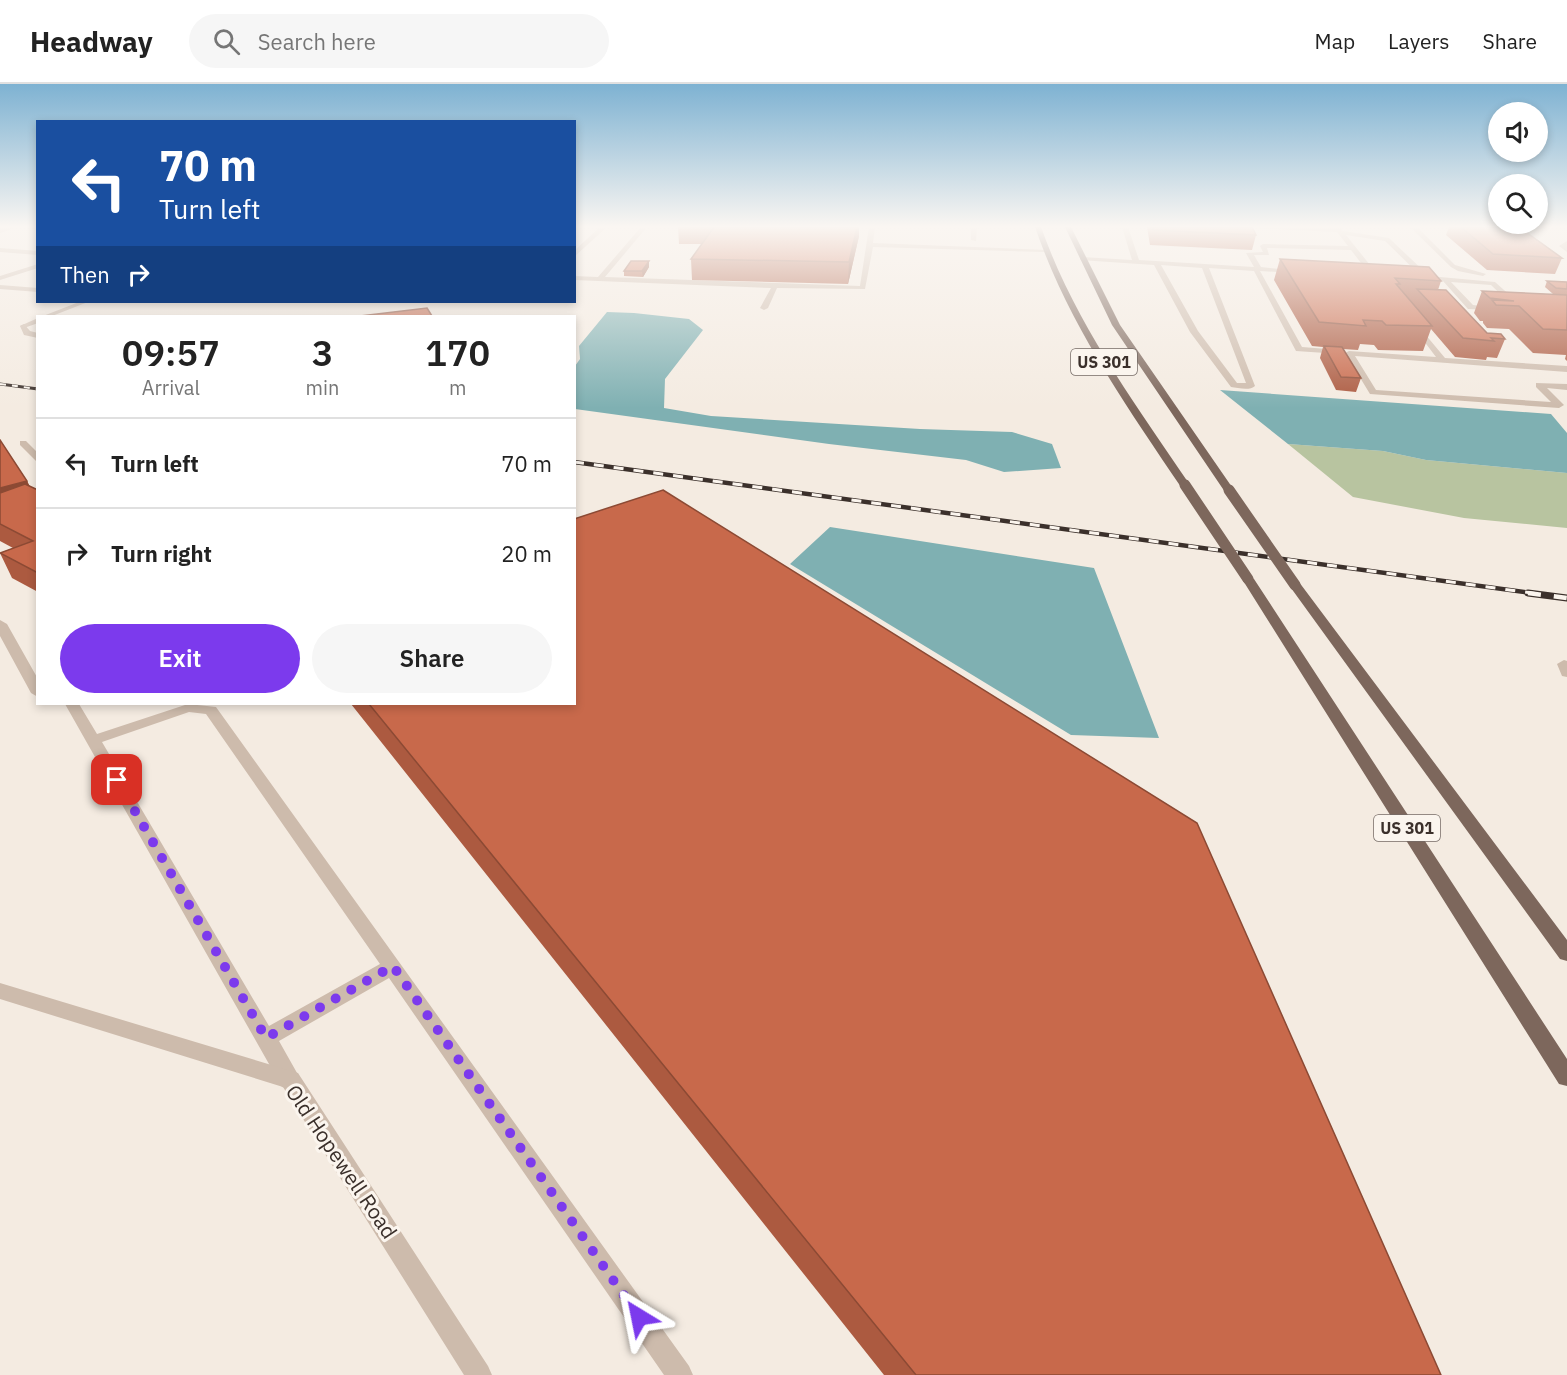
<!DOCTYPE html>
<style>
:root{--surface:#fff;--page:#f6f6f6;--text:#222;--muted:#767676;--line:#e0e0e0;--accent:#7c3aed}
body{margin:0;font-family:"IBM Plex Sans",sans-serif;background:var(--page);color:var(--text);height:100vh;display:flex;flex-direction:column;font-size:22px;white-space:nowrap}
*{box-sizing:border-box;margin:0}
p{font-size:20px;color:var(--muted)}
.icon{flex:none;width:33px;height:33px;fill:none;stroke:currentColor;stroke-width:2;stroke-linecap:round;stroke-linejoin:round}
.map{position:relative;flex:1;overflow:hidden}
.details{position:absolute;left:36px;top:231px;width:540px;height:390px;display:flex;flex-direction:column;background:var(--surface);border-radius:0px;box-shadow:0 3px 9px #0003}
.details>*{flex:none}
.top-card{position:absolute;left:36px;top:36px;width:540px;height:183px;border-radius:0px;box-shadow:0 3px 9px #0003;background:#1a4fa0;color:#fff;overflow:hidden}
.tools{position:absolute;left:1488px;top:18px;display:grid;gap:12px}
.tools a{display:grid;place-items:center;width:60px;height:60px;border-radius:50%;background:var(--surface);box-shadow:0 3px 9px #0003;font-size:30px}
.pin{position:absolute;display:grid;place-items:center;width:51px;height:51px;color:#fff;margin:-26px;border-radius:12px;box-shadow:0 3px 9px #0006}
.me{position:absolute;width:66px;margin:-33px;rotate:325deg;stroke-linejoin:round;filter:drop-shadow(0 0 4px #0008)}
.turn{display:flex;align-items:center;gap:21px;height:126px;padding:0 24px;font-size:27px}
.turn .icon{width:78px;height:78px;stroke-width:2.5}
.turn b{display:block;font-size:42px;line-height:51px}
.then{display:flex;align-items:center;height:57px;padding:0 24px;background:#0003;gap:12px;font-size:22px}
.eta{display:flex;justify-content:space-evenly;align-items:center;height:102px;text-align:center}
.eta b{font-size:36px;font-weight:600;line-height:42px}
.cta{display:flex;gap:12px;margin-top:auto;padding:12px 24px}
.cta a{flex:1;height:69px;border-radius:36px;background:var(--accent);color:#fff;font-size:24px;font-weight:600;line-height:69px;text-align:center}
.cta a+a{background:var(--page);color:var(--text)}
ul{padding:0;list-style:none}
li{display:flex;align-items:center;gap:18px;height:90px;padding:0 24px;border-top:2px solid var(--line)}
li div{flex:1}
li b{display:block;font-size:22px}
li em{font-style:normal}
header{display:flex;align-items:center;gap:36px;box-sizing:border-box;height:84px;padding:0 30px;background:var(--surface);border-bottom:2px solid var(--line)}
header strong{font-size:28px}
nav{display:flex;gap:33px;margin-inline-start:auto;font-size:21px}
.search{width:420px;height:54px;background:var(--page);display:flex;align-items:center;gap:15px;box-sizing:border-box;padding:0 21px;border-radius:33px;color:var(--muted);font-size:22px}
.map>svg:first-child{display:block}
.green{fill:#b8c4a0}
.water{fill:#7fb0b2}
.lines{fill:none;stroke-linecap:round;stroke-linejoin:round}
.lane{fill:#cdbbac;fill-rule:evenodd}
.street{fill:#cdbbac;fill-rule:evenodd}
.primary{fill:#7d675c;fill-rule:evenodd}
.rail-far2-casing{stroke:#3b302b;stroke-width:3}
.rail-far1-casing{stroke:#3b302b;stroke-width:4.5}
.rail-casing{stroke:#3b302b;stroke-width:7}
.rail-far2{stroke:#fbf5ee;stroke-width:2;stroke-dasharray:6;stroke-linecap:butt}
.rail-far1{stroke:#fbf5ee;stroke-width:3;stroke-dasharray:10;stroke-linecap:butt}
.rail{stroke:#fbf5ee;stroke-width:4.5;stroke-dasharray:13;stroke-linecap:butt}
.primary-bridge{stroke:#7d675c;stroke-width:11}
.wall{fill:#ac5a40}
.shaded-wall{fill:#8c4a34}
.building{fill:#c8694b;stroke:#8c4a34;stroke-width:1.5}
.route{stroke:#7c3aed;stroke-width:10;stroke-dasharray:0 18}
.labels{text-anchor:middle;stroke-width:6;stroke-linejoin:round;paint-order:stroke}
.shield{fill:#fbf5ee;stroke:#756b66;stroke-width:1.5}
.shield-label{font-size:16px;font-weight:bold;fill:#3b302b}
.near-street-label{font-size:21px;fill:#3b302b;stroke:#fbf5ee}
</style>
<header>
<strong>Headway</strong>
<div class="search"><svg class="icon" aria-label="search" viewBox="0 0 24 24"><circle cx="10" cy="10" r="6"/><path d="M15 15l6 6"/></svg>Search here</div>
<nav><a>Map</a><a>Layers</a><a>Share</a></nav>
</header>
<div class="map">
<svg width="1567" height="1291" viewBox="0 0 1567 1291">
<rect width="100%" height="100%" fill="#f4ebe1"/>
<path class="green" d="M 1288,360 L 1383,367 L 1426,376 L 1567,389 L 1567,444 L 1464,434 L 1353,413 Z"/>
<path class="water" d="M 607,228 L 634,229 L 689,235 L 703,246 L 665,295 L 664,324 L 711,332 L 920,345 L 1012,348 L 1052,360 L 1061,384 L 1004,388 L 966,376 L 829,360 L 575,325 L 575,282 L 580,275 L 579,262 Z
M 1220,306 L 1551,330 L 1567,349 L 1567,389 L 1426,376 L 1383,367 L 1288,360 Z
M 830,443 L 1094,484 L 1159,654 L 1071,651 L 790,480 Z"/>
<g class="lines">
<path class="lane" d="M 7,143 L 18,143 L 0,149 L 0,145 Z
M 26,143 L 38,143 L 38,146 Z
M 600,143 L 607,143 L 574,173 L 574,167 Z
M 641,143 L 647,143 L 605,193 L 860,202 L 869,143 L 875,143 L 873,159 L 1047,166 L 1044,168 L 873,163 L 865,205 L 777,204 L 768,224 L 764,226 L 760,224 L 771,204 L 574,196 L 574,192 L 598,193 Z
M 971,143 L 977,143 L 976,157 L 971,156 Z
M 1122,143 L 1128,143 L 1139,176 L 1254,183 L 1246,169 L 1263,168 L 1260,162 L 1263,160 L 1348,162 L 1337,148 L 1234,143 L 1339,143 L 1343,147 L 1389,154 L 1429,192 L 1495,198 L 1522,222 L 1515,224 L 1491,201 L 1451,198 L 1473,221 L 1499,224 L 1495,226 L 1468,225 L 1443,197 L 1420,195 L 1421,192 L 1385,157 L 1346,151 L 1378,191 L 1376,194 L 1371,192 L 1351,166 L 1267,164 L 1269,171 L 1254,171 L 1261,183 L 1298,187 L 1295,189 L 1260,187 L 1302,263 L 1340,266 L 1344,268 L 1340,270 L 1296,267 L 1254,187 L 1209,184 L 1255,302 C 1250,307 1238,304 1231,303 L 1190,248 L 1154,181 L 1080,176 L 1082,173 L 1132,176 ZM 1161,181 L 1202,184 L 1246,299 L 1237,299 L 1198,247 Z
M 1410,143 L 1417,143 L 1455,181 L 1486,190 L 1483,192 L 1458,187 L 1451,183 Z
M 1567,157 L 1567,168 L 1559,162 Z
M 0,164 L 38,167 L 38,171 L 0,168 Z
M 38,180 L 38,184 L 0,196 L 0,192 Z
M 0,201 L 38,204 L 38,208 L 0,205 Z
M 1415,238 L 1445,274 L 1567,282 L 1567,288 L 1355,272 L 1376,306 L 1551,318 L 1536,303 L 1536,299 L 1567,300 L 1567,306 L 1547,304 L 1564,321 L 1559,324 L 1370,310 L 1345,269 L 1349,267 L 1436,273 L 1411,240 Z
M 24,240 L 30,247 L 38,249 L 38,254 L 24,251 L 20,242 Z
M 20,357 L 26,357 L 38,369 L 38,379 L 20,361 Z
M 0,536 L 7,540 L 38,595 L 38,613 L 31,609 L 0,552 Z
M 1564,576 L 1567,577 L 1567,593 L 1562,592 L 1557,580 Z
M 65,620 L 79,620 L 97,650 L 188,620 L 216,623 L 689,1282 L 693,1291 L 664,1291 L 389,894 L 279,957 L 301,996 L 298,1003 L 290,1005 L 282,1003 ZM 189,628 L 206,630 L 380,880 L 269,942 L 102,658 Z"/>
<path class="street" d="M 79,218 L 88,218 L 52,232 L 43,232 Z
M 38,234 L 38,239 L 24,244 L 20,242 Z
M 0,899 L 298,989 L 488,1282 L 492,1291 L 464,1291 L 283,1003 L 0,915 Z"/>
<path class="primary" d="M 1035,143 L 1041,143 C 1075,239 1134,318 1190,401 L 1189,403 L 1181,403 C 1125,320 1068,239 1035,143 Z
M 1065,143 L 1071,143 L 1120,241 L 1234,406 L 1233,408 L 1225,408 L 1112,241 Z
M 1248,491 L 1254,495 L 1567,975 L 1567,1002 L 1559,1000 L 1242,495 Z
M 1295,497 L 1299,498 L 1567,856 L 1567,877 L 1560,875 L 1291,504 L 1289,501 L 1291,498 Z"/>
<defs>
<path id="rail-far2" d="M 0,300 L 38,305"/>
<path id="rail-far1" d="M 574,378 L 1539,510"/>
<path id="rail" d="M 1528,509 L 1567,514"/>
</defs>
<use href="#rail-far2" class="rail-far2-casing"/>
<use href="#rail-far1" class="rail-far1-casing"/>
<use href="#rail" class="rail-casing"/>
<use href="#rail-far2" class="rail-far2"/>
<use href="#rail-far1" class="rail-far1"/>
<use href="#rail" class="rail"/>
<path class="primary-bridge" d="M 1185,401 L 1248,495
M 1229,406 L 1295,501"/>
</g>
<path class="wall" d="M 678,143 L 859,143 L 859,152 L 848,200 L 692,196 L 691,175 L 702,160 L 679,160 Z
M 1147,143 L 1252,143 L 1256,151 L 1252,166 L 1150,161 Z
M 1449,143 L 1519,143 L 1562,174 L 1555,190 L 1487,186 L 1446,151 Z
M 1280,175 L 1441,197 L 1438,206 L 1487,249 L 1505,255 L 1497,274 L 1487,273 L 1486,276 L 1455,273 L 1431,245 L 1423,267 L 1378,266 L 1374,261 L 1360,260 L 1358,266 L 1343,265 L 1361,294 L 1356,308 L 1336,306 L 1320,274 L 1323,263 L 1312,262 L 1274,196 Z
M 649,183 L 643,193 L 624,192 L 624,187 Z
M 1547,197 L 1567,198 L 1567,211 L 1553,210 L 1545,203 Z
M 1482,207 L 1567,211 L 1567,277 L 1565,275 L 1566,271 L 1533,269 L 1509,245 L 1487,244 L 1483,239 L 1483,237 L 1480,237 L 1474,229 Z
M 0,356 L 27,397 L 30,403 L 38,406 L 38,508 L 12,494 L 0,469 L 13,464 L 0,457 Z
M 351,620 L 574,620 L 1441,1291 L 884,1291 Z"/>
<path class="shaded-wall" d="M 857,143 L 859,143 L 859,152 L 848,200 L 849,178 Z
M 649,177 L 649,183 L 643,193 L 642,187 Z
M 27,397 L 38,419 L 0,430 L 0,404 Z"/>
<path class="building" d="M 714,143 L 857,143 L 849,178 L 691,175 Z
M 1153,143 L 1252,143 L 1256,151 L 1153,146 Z
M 1461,143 L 1519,143 L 1562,174 L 1493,170 Z
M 1280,175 L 1429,183 L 1441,197 L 1395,194 L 1400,200 L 1396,200 L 1432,242 L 1386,241 L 1382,237 L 1363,236 L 1366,242 L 1319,238 Z
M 631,177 L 649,177 L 642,187 L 624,187 Z
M 1547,197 L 1567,198 L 1567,205 L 1556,204 Z
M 1417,205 L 1446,206 L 1487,249 L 1501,250 L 1505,255 L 1491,254 L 1494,257 L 1463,254 Z
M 1482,207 L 1567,211 L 1567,246 L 1543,245 L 1519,222 L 1496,221 L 1492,216 L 1514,217 L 1490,214 Z
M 427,224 L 432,232 L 360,232 Z
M 1324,262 L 1342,263 L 1361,294 L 1341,293 Z
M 0,356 L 27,397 L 0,404 Z
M 25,400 L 38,406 L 38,489 L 0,469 L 33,457 L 0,440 L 0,409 Z
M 663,406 L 1197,739 L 1441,1291 L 916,1291 L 369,620 L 574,620 L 574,435 Z"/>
<linearGradient id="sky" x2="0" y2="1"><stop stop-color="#7eb2d2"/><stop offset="0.44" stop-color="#faf6f2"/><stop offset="1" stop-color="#faf6f2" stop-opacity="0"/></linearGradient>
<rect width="1567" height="324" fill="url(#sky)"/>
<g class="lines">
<path class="route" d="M 117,696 L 266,954 L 393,882 L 639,1233"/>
</g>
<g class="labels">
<g class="shield">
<rect x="1071" y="265" width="66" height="26" rx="4.5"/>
<rect x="1374" y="731" width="66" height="26" rx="4.5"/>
</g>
<g class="shield-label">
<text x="1104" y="284">US 301</text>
<text x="1407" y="750">US 301</text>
</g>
<g class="near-street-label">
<text transform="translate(341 1078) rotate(56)" y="7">Old Hopewell Road</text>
</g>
</g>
</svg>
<div class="tools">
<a><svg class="icon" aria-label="sound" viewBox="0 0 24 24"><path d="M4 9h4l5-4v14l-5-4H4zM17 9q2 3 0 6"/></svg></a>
<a><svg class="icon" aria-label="search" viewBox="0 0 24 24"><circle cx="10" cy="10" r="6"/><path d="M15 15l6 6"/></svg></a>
</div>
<div class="pin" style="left:117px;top:696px;background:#d93025"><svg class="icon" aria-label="arrive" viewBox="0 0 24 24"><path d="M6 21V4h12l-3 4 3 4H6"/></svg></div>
<svg class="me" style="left:639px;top:1233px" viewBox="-20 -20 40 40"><path d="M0-17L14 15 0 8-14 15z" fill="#7c3aed" stroke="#fff" stroke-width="4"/></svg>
<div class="top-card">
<div class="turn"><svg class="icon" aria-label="left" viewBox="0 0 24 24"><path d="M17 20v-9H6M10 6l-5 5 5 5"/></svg><div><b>70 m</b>Turn left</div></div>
<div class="then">Then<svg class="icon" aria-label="right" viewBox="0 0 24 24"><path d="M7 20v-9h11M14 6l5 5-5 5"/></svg></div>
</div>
<section class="details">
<div class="eta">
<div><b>09:57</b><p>Arrival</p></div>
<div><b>3</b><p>min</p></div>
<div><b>170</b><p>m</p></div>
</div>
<ul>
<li><svg class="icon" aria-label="left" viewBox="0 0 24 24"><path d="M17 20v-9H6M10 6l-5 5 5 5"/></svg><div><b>Turn left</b></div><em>70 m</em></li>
<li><svg class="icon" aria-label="right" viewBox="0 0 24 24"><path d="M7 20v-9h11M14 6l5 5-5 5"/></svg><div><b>Turn right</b></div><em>20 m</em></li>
</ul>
<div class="cta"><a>Exit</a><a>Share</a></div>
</section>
</div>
